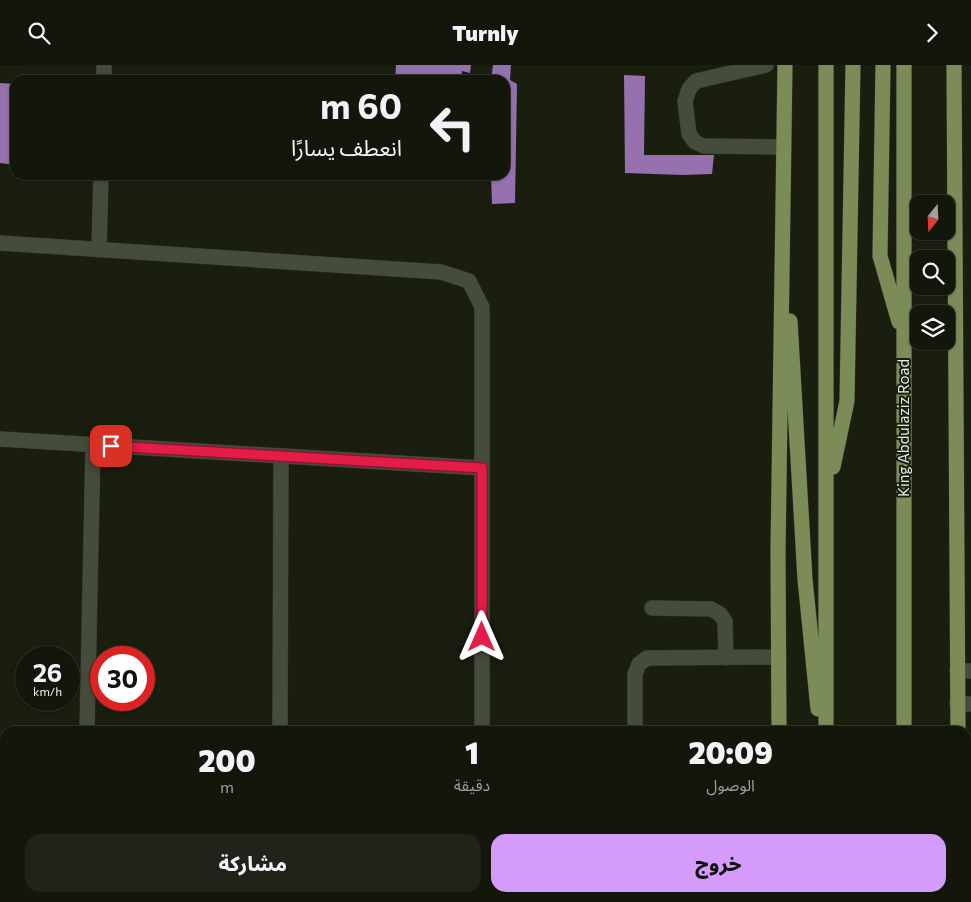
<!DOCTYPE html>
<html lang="ar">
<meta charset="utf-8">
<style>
:root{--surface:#13160b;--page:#202319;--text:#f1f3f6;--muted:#9d9f9d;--line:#32352c;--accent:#d59bfa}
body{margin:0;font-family:Commissioner,"Noto Sans Arabic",sans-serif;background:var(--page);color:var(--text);direction:rtl;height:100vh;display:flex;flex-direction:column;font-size:19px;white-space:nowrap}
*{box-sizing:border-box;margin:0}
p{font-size:16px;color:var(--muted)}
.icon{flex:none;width:28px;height:28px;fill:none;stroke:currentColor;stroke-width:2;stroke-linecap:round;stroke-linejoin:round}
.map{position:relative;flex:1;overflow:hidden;direction:ltr}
.details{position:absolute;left:0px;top:661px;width:971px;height:176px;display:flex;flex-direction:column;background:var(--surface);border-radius:15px 15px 0 0;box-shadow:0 1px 4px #0004,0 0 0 1px var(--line);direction:rtl}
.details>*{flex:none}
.top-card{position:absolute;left:10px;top:10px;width:500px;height:105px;border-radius:15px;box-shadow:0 1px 4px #0004,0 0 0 1px var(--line);direction:rtl;background:#13160b;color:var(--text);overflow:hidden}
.needle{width:32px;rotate:198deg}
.buttons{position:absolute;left:910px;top:130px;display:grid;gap:10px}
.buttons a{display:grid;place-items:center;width:45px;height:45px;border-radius:10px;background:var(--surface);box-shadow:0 1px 4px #0004,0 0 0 1px var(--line);font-size:25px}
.speed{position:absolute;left:15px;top:581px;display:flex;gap:10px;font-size:25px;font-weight:700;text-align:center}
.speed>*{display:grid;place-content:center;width:65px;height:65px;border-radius:50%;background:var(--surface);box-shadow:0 1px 4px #0004,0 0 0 1px var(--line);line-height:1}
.speed small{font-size:12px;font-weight:400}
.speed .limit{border:8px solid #d22;background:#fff;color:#111}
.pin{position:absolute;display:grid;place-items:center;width:42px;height:42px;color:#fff;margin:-21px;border-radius:10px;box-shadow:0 2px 8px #0006}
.me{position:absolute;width:55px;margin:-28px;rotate:0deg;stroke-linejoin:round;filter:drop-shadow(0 0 4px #0008)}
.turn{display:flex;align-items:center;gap:18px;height:105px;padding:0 25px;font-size:22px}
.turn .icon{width:65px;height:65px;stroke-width:2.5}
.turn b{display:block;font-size:35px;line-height:42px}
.eta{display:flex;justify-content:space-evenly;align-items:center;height:85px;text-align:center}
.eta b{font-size:30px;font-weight:800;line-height:35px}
.action{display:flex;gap:10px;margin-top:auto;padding:10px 25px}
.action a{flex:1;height:58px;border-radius:15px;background:var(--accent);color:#111;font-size:20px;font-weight:800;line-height:58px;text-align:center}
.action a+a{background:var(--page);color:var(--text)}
header{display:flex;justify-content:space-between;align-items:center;height:65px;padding:0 25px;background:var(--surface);font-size:22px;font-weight:800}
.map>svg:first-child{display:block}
.green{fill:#212b07}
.water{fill:#2f3c04}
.building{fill:#9571ad}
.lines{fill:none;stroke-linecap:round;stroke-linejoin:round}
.minor-casing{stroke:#32352d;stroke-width:16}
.major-casing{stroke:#32352d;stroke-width:16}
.minor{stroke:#464c3c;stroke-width:15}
.major{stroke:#7b8c58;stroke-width:15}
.route-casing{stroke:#92132f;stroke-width:12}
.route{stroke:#e11d48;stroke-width:9}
.labels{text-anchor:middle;stroke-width:4;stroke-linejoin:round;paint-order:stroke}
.street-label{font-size:15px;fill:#e8ebe1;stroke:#191e0f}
</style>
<header><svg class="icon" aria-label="forward" viewBox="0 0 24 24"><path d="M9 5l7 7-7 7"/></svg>Turnly<svg class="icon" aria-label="search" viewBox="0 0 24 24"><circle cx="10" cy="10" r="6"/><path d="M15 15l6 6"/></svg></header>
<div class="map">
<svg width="971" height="837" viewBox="0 0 971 837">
<rect width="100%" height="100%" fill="#191e0f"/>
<path class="green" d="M 284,832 L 284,837 L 108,837 L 108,832 Z"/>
<path class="water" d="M 298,833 L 354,833 L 354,837 L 298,837 Z"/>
<path class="building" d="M 396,0 L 471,0 L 470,8 L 462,6 L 461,15 L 395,15 Z
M 493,0 L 511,0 L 510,15 L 517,19 L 515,138 L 492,139 L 491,110 L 505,110 L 505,15 L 491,15 Z
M 624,10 L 645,11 L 644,90 L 714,90 L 712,109 L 683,110 L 625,108 Z
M 0,18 L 15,19 L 15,100 L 0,98 Z
M 28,832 L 55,832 L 55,837 L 27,837 Z"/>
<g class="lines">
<defs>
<path id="minor" d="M 766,0 L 696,16 L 689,24 L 685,36 L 689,69 L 695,77 L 704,81 L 784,82
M 104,15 L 104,0
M 0,178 L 441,207 L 469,216 L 482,242 L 482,666
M 99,185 L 101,110
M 0,374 L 482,403
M 652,543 L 711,544 L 720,549 L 725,556 L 726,593
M 957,606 L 971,606
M 957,639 L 971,639
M 87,666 L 93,380
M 280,666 L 281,391
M 635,666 L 635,609 L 639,599 L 647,593 L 779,592
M 0,752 L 5,752
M 438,837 L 438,832
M 482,837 L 482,832
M 634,837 L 634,832"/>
<path id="major" d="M 826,0 L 826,666
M 883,0 L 880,191 L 899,257
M 954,0 L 958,666
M 790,256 L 805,514 L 818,644
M 833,402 L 847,336 L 853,0
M 779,666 L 778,486 L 785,0
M 904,666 L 904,0
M 780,832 L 780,837
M 826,832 L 826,837
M 932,832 L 932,837
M 958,832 L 958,837
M 904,837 L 904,832"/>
</defs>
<use href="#minor" class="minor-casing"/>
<use href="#major" class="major-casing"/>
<use href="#minor" class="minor"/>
<use href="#major" class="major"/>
</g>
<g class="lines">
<defs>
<path id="route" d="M 111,381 L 482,403 L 482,572"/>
</defs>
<use href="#route" class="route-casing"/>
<use href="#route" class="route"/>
</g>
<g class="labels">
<g class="street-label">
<text transform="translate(904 363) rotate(-90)" y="5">King Abdulaziz Road</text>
</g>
</g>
</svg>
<div class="buttons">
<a><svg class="needle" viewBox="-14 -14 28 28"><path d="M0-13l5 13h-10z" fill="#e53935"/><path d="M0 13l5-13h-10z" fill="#9d9f9d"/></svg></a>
<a><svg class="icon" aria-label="search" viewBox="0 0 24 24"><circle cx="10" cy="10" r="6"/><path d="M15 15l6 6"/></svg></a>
<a><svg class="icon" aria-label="layers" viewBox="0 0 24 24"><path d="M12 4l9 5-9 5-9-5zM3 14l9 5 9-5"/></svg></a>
</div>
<div class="speed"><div>26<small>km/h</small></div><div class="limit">30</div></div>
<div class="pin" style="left:111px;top:381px;background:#d93025"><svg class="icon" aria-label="arrive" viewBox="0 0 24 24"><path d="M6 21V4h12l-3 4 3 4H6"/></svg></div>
<svg class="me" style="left:482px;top:572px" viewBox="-20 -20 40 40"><path d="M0-17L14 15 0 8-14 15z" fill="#e11d48" stroke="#fff" stroke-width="4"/></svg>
<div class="top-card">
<div class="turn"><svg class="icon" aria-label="left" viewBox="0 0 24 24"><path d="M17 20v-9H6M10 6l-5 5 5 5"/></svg><div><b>60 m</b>انعطف يسارًا</div></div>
</div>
<section class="details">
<div class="eta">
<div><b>20:09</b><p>الوصول</p></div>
<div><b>1</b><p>دقيقة</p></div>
<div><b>200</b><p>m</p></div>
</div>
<div class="action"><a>خروج</a><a>مشاركة</a></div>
</section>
</div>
